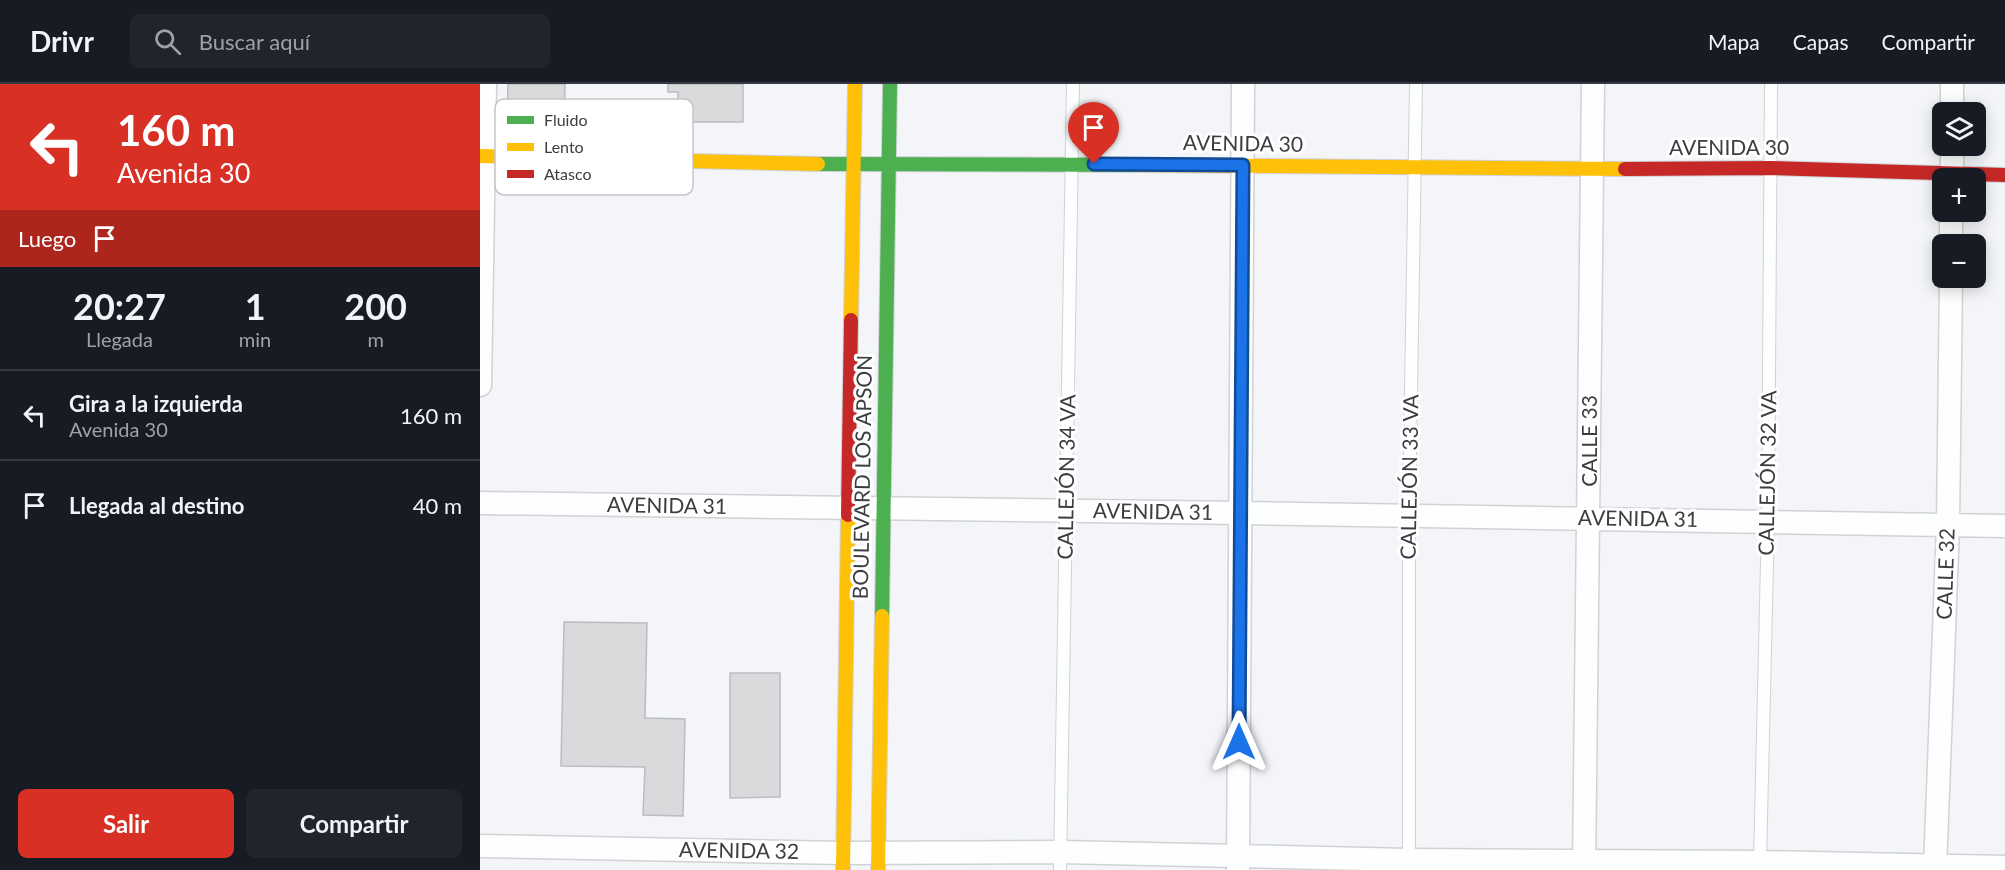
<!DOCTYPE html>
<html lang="es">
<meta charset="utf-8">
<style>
:root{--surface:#171b24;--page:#20242c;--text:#f1f3f6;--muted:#9ea1a6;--line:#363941;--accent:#d93025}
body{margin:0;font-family:Lato,sans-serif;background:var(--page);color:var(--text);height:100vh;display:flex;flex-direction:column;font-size:22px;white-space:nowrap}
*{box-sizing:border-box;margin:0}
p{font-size:20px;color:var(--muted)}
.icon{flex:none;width:33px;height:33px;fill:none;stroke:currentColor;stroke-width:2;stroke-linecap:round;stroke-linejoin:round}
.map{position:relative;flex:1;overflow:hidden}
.sheet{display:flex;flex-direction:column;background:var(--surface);width:480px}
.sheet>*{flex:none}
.banner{background:#d93025;color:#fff;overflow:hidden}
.tools{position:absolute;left:1452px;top:18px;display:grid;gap:12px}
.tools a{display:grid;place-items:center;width:54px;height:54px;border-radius:9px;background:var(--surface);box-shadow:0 3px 15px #0003;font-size:30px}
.pin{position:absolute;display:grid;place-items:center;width:51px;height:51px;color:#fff;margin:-62px -26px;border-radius:50% 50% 50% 0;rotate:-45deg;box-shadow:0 0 6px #0007}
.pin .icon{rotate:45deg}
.me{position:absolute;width:66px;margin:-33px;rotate:0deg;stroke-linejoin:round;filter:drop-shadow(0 0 4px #0008)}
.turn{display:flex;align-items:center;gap:21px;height:126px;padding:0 18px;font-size:27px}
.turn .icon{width:78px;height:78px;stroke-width:2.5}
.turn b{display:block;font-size:42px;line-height:51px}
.then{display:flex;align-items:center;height:57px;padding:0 18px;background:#0003;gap:12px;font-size:22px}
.eta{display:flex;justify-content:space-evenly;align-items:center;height:102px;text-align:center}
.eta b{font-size:36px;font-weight:700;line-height:42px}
.button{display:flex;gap:12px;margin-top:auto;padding:12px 18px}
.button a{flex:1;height:69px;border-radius:9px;background:var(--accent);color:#fff;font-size:24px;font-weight:700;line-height:69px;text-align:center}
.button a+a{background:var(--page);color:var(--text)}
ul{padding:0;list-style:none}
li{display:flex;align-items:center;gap:18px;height:90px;padding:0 18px;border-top:2px solid var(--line)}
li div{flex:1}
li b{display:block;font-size:22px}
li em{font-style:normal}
header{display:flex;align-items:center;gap:36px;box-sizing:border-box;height:84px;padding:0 30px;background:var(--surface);border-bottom:2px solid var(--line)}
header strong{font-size:28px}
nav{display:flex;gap:33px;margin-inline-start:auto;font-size:21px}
.search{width:420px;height:54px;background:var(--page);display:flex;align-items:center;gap:15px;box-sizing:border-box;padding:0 21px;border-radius:9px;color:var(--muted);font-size:22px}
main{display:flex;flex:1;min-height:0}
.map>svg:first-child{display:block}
.building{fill:#d8dadc;stroke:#bbbcbf;stroke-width:1.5}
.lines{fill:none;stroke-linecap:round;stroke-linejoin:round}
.lane-casing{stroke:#d0d2d5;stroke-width:14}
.street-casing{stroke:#d0d2d5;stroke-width:25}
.fast-casing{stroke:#d0d2d5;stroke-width:16}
.slow-casing{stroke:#d0d2d5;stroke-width:16}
.jam-casing{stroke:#d0d2d5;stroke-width:16}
.lane{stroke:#fdfefe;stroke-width:12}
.street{stroke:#fdfefe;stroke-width:22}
.fast{stroke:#4caf50;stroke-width:14}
.slow{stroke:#ffc107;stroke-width:14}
.jam{stroke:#c62828;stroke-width:14}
.route-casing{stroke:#114b97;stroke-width:15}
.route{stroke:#1a73e8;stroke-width:10}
.labels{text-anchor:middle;stroke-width:6;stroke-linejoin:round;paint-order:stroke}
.street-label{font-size:21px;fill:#3c3d40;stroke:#fff}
.key{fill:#fff;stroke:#c4c5c6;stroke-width:1.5}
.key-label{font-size:16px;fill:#3c3d40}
</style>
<header>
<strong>Drivr</strong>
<div class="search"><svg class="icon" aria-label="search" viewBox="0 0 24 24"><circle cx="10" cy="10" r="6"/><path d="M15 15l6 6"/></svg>Buscar aquí</div>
<nav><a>Mapa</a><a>Capas</a><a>Compartir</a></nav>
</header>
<main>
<section class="sheet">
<div class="banner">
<div class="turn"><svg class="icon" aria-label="left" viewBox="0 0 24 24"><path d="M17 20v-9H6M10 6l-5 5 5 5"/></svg><div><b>160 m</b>Avenida 30</div></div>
<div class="then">Luego<svg class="icon" aria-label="arrive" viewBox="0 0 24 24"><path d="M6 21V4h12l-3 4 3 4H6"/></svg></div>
</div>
<div class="eta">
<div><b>20:27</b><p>Llegada</p></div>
<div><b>1</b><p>min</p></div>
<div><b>200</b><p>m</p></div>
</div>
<ul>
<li><svg class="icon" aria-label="left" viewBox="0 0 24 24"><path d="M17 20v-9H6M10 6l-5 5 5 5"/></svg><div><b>Gira a la izquierda</b><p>Avenida 30</p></div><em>160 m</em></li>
<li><svg class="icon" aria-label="arrive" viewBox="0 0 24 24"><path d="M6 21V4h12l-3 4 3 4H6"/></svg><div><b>Llegada al destino</b></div><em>40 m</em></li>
</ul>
<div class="button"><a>Salir</a><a>Compartir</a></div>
</section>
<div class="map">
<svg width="1525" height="786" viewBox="0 0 1525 786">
<rect width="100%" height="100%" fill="#f3f5f9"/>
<path class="building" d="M 28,0 L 85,0 L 84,37 L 27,36 Z
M 188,0 L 263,0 L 263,38 L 198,38 L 198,8 L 188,8 Z
M 84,538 L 167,539 L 165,634 L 205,635 L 203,732 L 163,731 L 165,683 L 81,682 Z
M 250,589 L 300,589 L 300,713 L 250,714 Z"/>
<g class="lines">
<defs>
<path id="lane" d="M 1280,778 L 1288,437 L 1291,0
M 929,779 L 929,432 L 936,0
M 580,786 L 593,0"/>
<path id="street" d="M 1472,28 L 1472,0
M 1472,94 L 1472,62
M 1471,160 L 1471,128
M 0,301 L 5,0
M 0,419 L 759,429 L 1525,442
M 0,762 L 364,769 L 581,768 L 929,776 L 1280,778 L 1525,783
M 758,786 L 763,0
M 1104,786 L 1113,0
M 1455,786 L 1468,441 L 1471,194"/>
<path id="fast" d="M 338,80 L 661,81
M 402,532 L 410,0"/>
<path id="slow" d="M 0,72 L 338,80
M 661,81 L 1145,85
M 371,236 L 375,0
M 363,786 L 368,431
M 398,786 L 402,532"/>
<path id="jam" d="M 1145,85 L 1290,84 L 1525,91
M 368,431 L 371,236"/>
</defs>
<use href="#lane" class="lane-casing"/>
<use href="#street" class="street-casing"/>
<use href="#fast" class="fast-casing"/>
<use href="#slow" class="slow-casing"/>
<use href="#jam" class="jam-casing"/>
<use href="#lane" class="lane"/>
<use href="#street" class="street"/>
<use href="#fast" class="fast"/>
<use href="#slow" class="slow"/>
<use href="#jam" class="jam"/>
</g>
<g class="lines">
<defs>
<path id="route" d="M 614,80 L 763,81 L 759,658"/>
</defs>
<use href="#route" class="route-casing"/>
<use href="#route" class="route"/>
</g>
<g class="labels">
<g class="street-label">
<text transform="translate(763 60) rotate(1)" y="7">AVENIDA 30</text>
<text x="1249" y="71">AVENIDA 30</text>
<text transform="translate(1110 357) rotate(-90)" y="7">CALLE 33</text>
<text transform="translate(1288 389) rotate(-89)" y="7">CALLEJÓN 32 VA</text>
<text transform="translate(383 393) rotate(-89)" y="7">BOULEVARD LOS APSON</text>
<text transform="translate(587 393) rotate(-89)" y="7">CALLEJÓN 34 VA</text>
<text transform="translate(930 393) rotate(-89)" y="7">CALLEJÓN 33 VA</text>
<text transform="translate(187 422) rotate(1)" y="7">AVENIDA 31</text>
<text transform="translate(673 428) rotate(1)" y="7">AVENIDA 31</text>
<text transform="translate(1158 435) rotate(1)" y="7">AVENIDA 31</text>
<text transform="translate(1466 490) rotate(-88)" y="7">CALLE 32</text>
<text transform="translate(259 767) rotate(1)" y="7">AVENIDA 32</text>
</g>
</g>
<rect x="15" y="15" width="198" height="96" rx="9" class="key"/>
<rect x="27" y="32" width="27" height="8" fill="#4caf50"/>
<rect x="27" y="59" width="27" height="8" fill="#ffc107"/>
<rect x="27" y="86" width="27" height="8" fill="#c62828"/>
<g class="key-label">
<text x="64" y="42">Fluido</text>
<text x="64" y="69">Lento</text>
<text x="64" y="96">Atasco</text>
</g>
</svg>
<div class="tools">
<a><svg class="icon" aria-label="layers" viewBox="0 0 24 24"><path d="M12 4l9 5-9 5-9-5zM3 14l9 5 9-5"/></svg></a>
<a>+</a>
<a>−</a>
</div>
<div class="pin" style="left:614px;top:80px;background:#d93025"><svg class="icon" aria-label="arrive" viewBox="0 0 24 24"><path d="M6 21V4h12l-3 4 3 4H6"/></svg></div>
<svg class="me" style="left:759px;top:658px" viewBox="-20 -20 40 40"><path d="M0-17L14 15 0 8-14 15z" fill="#1a73e8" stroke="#fff" stroke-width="4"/></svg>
</div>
</main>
